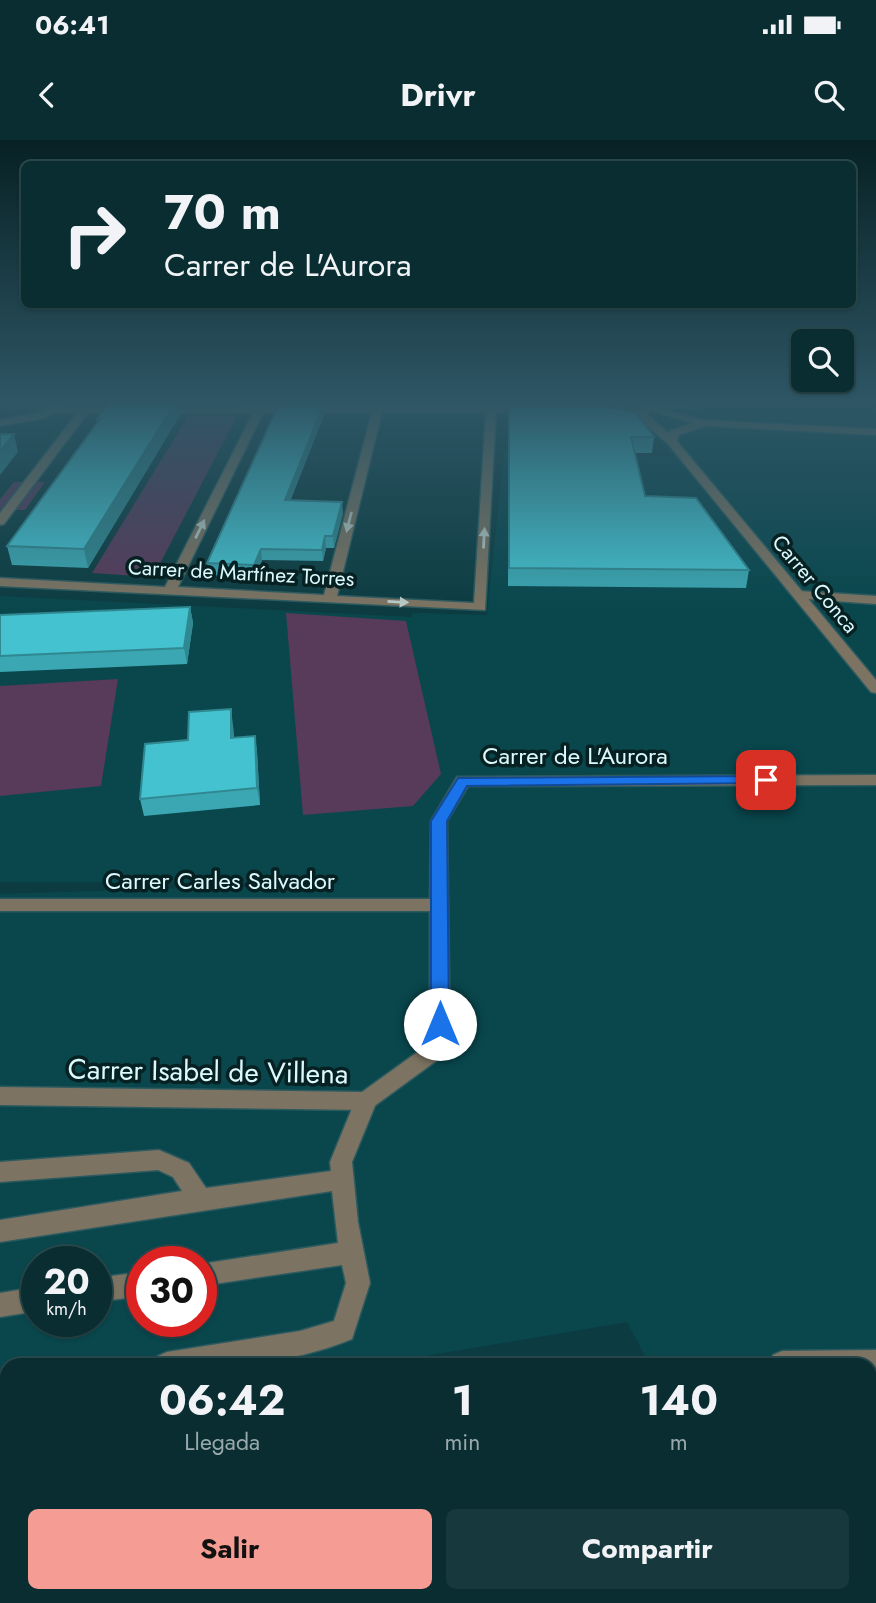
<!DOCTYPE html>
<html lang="es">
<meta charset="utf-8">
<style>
:root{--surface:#092d31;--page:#17393d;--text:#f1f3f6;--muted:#99a8ab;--line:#29494d;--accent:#f59c94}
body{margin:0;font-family:Jost,sans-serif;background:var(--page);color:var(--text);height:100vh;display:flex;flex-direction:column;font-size:26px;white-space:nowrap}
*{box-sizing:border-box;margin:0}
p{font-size:23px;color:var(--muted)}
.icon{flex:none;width:38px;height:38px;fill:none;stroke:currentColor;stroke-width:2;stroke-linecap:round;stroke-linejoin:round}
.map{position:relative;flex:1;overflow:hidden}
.details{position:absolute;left:0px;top:1218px;width:877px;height:245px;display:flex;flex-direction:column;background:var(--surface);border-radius:21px 21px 0 0;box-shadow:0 2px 5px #0004,0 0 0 2px var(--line)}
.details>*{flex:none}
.hud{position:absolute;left:21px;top:21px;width:835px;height:147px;border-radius:10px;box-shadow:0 2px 5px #0004,0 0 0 2px var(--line);background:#092d31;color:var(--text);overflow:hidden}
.fabs{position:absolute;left:791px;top:189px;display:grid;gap:14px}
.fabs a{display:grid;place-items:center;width:63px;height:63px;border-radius:10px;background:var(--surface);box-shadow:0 2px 5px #0004,0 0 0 2px var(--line);font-size:35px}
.speed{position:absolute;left:21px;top:1106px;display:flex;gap:14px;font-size:35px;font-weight:700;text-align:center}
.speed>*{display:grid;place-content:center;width:91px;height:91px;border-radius:50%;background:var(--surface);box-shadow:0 2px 5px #0004,0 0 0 2px var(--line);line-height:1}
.speed small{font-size:18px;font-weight:400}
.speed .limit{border:10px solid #d22;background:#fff;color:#111}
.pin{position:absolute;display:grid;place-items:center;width:60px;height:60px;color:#fff;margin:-30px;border-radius:14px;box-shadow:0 4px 10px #0006}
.me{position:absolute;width:77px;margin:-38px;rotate:0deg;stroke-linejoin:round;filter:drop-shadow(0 0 5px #0008)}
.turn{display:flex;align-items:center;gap:24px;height:147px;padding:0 28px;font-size:32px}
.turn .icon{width:91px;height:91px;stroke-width:2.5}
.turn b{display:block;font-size:49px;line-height:60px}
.eta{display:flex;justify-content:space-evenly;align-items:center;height:119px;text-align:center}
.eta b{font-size:42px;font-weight:700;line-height:49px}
.action{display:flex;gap:14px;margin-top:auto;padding:14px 28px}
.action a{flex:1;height:80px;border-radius:10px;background:var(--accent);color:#111;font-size:28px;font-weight:700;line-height:80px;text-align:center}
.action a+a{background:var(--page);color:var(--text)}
.status{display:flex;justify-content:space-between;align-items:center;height:49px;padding:0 35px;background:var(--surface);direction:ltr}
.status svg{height:19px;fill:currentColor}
header{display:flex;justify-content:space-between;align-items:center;height:91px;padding:0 28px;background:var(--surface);font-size:32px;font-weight:700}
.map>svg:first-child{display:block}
.built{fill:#09474d;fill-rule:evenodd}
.green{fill:#583a5a}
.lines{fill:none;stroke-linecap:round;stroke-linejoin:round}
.service-casing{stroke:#2d5a5f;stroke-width:3}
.pedestrian-casing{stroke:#2d5a5f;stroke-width:3}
.minor-casing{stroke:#2d5a5f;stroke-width:3}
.tertiary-casing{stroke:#2d5a5f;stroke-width:3}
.service{fill:#7c7362;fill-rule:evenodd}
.pedestrian{fill:#7c7362;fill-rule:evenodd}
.minor{fill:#7c7362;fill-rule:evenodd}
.tertiary{fill:#7c7362;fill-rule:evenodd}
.wall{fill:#3ba7b2}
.shaded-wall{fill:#308891}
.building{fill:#45c2cf;stroke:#308891;stroke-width:2}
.oneway{fill:#bacbc7}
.route{fill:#1a73e8;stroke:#114b97;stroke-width:2}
.labels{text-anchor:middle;stroke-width:7;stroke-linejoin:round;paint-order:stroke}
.far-street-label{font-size:21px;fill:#dcfafe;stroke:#072123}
.street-label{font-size:24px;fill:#dcfafe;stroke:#072123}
.near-street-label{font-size:28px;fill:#dcfafe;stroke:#072123}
</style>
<div class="status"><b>06:41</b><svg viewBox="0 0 49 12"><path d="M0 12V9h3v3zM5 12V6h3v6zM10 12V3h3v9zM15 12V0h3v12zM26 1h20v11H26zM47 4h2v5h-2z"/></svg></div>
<header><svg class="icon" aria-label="back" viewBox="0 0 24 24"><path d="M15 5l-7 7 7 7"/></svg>Drivr<svg class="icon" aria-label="search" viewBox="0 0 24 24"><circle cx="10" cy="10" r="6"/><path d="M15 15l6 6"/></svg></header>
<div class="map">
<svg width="876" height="1463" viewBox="0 0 876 1463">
<rect width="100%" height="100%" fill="#0c3c41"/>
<path class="built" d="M 624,263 L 876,263 L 876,1463 L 772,1463 L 769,1456 L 870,1456 L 870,1225 L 650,1225 L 627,1182 L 373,1225 L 7,1225 L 7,1290 L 0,1291 L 0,754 L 353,743 L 0,742 L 0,456 L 412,477 L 412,473 L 487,475 L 504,311 L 674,317 ZM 37,1122 L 96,1122 L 96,1181 L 37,1181 ZM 142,1122 L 201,1122 L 201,1181 L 142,1181 Z"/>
<path class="green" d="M 190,273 L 237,276 L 153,437 L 92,433 Z
M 14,342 L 45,342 L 25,370 L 0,370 L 0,359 Z
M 286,473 L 406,481 L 441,634 L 413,666 L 303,675 Z
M 118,539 L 101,646 L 0,656 L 0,546 Z"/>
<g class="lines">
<defs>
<path id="service" d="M 654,264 L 710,263 L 710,264 L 705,267 L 650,269 L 650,265 Z
M 366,952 L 373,955 L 377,961 L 352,1022 L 358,1082 L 370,1143 L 352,1199 C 284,1227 226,1225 154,1225 L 158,1216 L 167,1212 L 300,1191 L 334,1181 L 346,1143 L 342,1125 L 201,1146 L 201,1124 L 338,1103 L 332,1051 L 0,1102 L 0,1080 L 182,1051 L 173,1037 L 158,1030 L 0,1042 L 0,1022 L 159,1010 L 189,1023 L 206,1048 L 331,1031 L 330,1022 L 355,961 L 359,955 Z
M 142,1132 L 142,1156 L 96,1162 L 96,1138 Z
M 37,1147 L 37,1171 L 0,1177 L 0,1153 Z
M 876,1210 L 876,1236 L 870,1236 L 870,1225 L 769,1224 L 773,1215 L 782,1211 Z
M 7,1237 L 7,1263 L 0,1264 L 0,1238 Z"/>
<path id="pedestrian" d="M 81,268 L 90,270 L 4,384 L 0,385 L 0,373 Z"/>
<path id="minor" d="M 54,263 L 67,263 L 63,267 L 128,267 L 133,270 L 128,273 L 53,273 L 45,278 L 0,286 L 0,280 L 38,273 Z
M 378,265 L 534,266 L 539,269 L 534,272 L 496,272 L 485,470 L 0,446 L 0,438 L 165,447 L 253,273 L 156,273 L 152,272 L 152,268 ZM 372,272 L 324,455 L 178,447 L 263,273 ZM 382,272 L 486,272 L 474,463 L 337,456 Z
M 648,266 L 703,280 L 876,289 L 876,295 L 705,286 L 679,295 L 677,302 L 672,305 L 667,302 L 670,291 L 693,283 L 648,270 Z
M 799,451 L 876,456 L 876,464 L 794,458 L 794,452 Z
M 876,635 L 876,645 L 468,646 L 447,681 L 450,907 L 447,913 L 373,967 L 366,970 L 0,965 L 0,947 L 362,952 L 430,903 L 430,771 L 0,771 L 0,759 L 430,759 L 431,681 L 457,637 Z"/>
<path id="tertiary" d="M 606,263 L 618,263 L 631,268 L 647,266 L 648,263 L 658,263 L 656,270 L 646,273 L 676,300 L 876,540 L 876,553 L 871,552 L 668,304 L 635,275 L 617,271 Z"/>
</defs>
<use href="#service" class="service-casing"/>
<use href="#pedestrian" class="pedestrian-casing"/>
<use href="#minor" class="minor-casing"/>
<use href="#tertiary" class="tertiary-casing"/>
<use href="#service" class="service"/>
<use href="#pedestrian" class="pedestrian"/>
<use href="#minor" class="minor"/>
<use href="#tertiary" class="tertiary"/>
</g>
<path class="wall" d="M 108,263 L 187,263 L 179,264 L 180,275 L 88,428 L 12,425 L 7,406 L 98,282 L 97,279 Z
M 509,264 L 654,297 L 652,313 L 635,313 L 645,356 L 749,430 L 746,448 L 508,446 Z
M 324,275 L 290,361 L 343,373 L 334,408 L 326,408 L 323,421 L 262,420 L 256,437 L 209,435 L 207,423 Z
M 190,467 L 193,483 L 187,524 L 0,532 L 0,475 Z
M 233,585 L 234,598 L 255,596 L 257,612 L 260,665 L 144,676 L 140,659 L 188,600 Z"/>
<path class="shaded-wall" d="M 175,263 L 179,263 L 180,275 L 88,428 L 84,409 Z
M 324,264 L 324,275 L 286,372 L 285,360 Z
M 14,294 L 18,312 L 0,335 L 0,311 Z
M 342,362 L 343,373 L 334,408 L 333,396 Z
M 325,396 L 326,408 L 323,421 L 322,410 Z
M 261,409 L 262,420 L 256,437 L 254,425 Z
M 190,467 L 193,483 L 187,524 L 184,508 Z
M 231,569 L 233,585 L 234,615 L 231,598 Z
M 255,596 L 257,612 L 260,665 L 257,648 Z"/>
<path class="building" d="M 108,263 L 175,263 L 84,409 L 7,406 L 100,279 L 97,279 Z
M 279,264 L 324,264 L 285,360 L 342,362 L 333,396 L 325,396 L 322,410 L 261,409 L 254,425 L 207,423 Z
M 509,264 L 600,265 L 636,273 L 654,297 L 631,297 L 645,356 L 696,358 L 749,430 L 509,428 Z
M 0,294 L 14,294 L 0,311 Z
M 190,467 L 184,508 L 0,516 L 0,475 Z
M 231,569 L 231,598 L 255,596 L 257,648 L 140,659 L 145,604 L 188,600 L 189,572 Z"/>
<defs><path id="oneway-solid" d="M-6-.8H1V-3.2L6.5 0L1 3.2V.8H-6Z" transform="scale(1.75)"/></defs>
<g class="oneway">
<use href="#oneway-solid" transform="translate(349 382) rotate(104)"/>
<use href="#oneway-solid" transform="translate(200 389) rotate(-64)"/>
<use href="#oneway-solid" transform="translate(484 398) rotate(-87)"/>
<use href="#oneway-solid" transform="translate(398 462) rotate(3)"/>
</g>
<linearGradient id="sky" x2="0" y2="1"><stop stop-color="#072124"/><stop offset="0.56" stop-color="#2e5665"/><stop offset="1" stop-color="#2e5665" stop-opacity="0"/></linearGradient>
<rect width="876" height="468" fill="url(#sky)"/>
<path class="route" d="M 766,636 L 773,640 L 771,643 L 467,646 L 447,681 L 449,884 L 446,889 L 440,891 L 433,889 L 431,884 L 431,681 L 458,638 Z"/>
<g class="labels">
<g class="far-street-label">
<text transform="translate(241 433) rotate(3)" y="7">Carrer de Martínez Torres</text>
<text transform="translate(815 444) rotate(50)" y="7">Carrer Conca</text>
</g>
<g class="street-label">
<text x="575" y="624">Carrer de L'Aurora</text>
<text x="220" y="749">Carrer Carles Salvador</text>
</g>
<g class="near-street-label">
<text transform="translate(208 931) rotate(1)" y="10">Carrer Isabel de Villena</text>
</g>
</g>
</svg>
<div class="fabs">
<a><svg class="icon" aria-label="search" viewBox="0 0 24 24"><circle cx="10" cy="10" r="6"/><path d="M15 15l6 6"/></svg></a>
</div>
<div class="speed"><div>20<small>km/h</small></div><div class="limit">30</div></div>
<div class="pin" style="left:766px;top:640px;background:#d93025"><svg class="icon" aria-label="arrive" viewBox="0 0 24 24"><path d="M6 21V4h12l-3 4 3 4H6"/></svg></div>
<svg class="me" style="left:440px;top:884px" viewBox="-20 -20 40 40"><circle r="19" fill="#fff"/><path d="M0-13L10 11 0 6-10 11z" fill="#1a73e8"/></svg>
<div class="hud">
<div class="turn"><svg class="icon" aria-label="right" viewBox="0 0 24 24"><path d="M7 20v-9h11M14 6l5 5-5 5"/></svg><div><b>70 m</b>Carrer de L'Aurora</div></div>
</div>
<section class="details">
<div class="eta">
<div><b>06:42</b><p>Llegada</p></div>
<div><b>1</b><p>min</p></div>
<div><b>140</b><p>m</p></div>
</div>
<div class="action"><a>Salir</a><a>Compartir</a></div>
</section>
</div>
